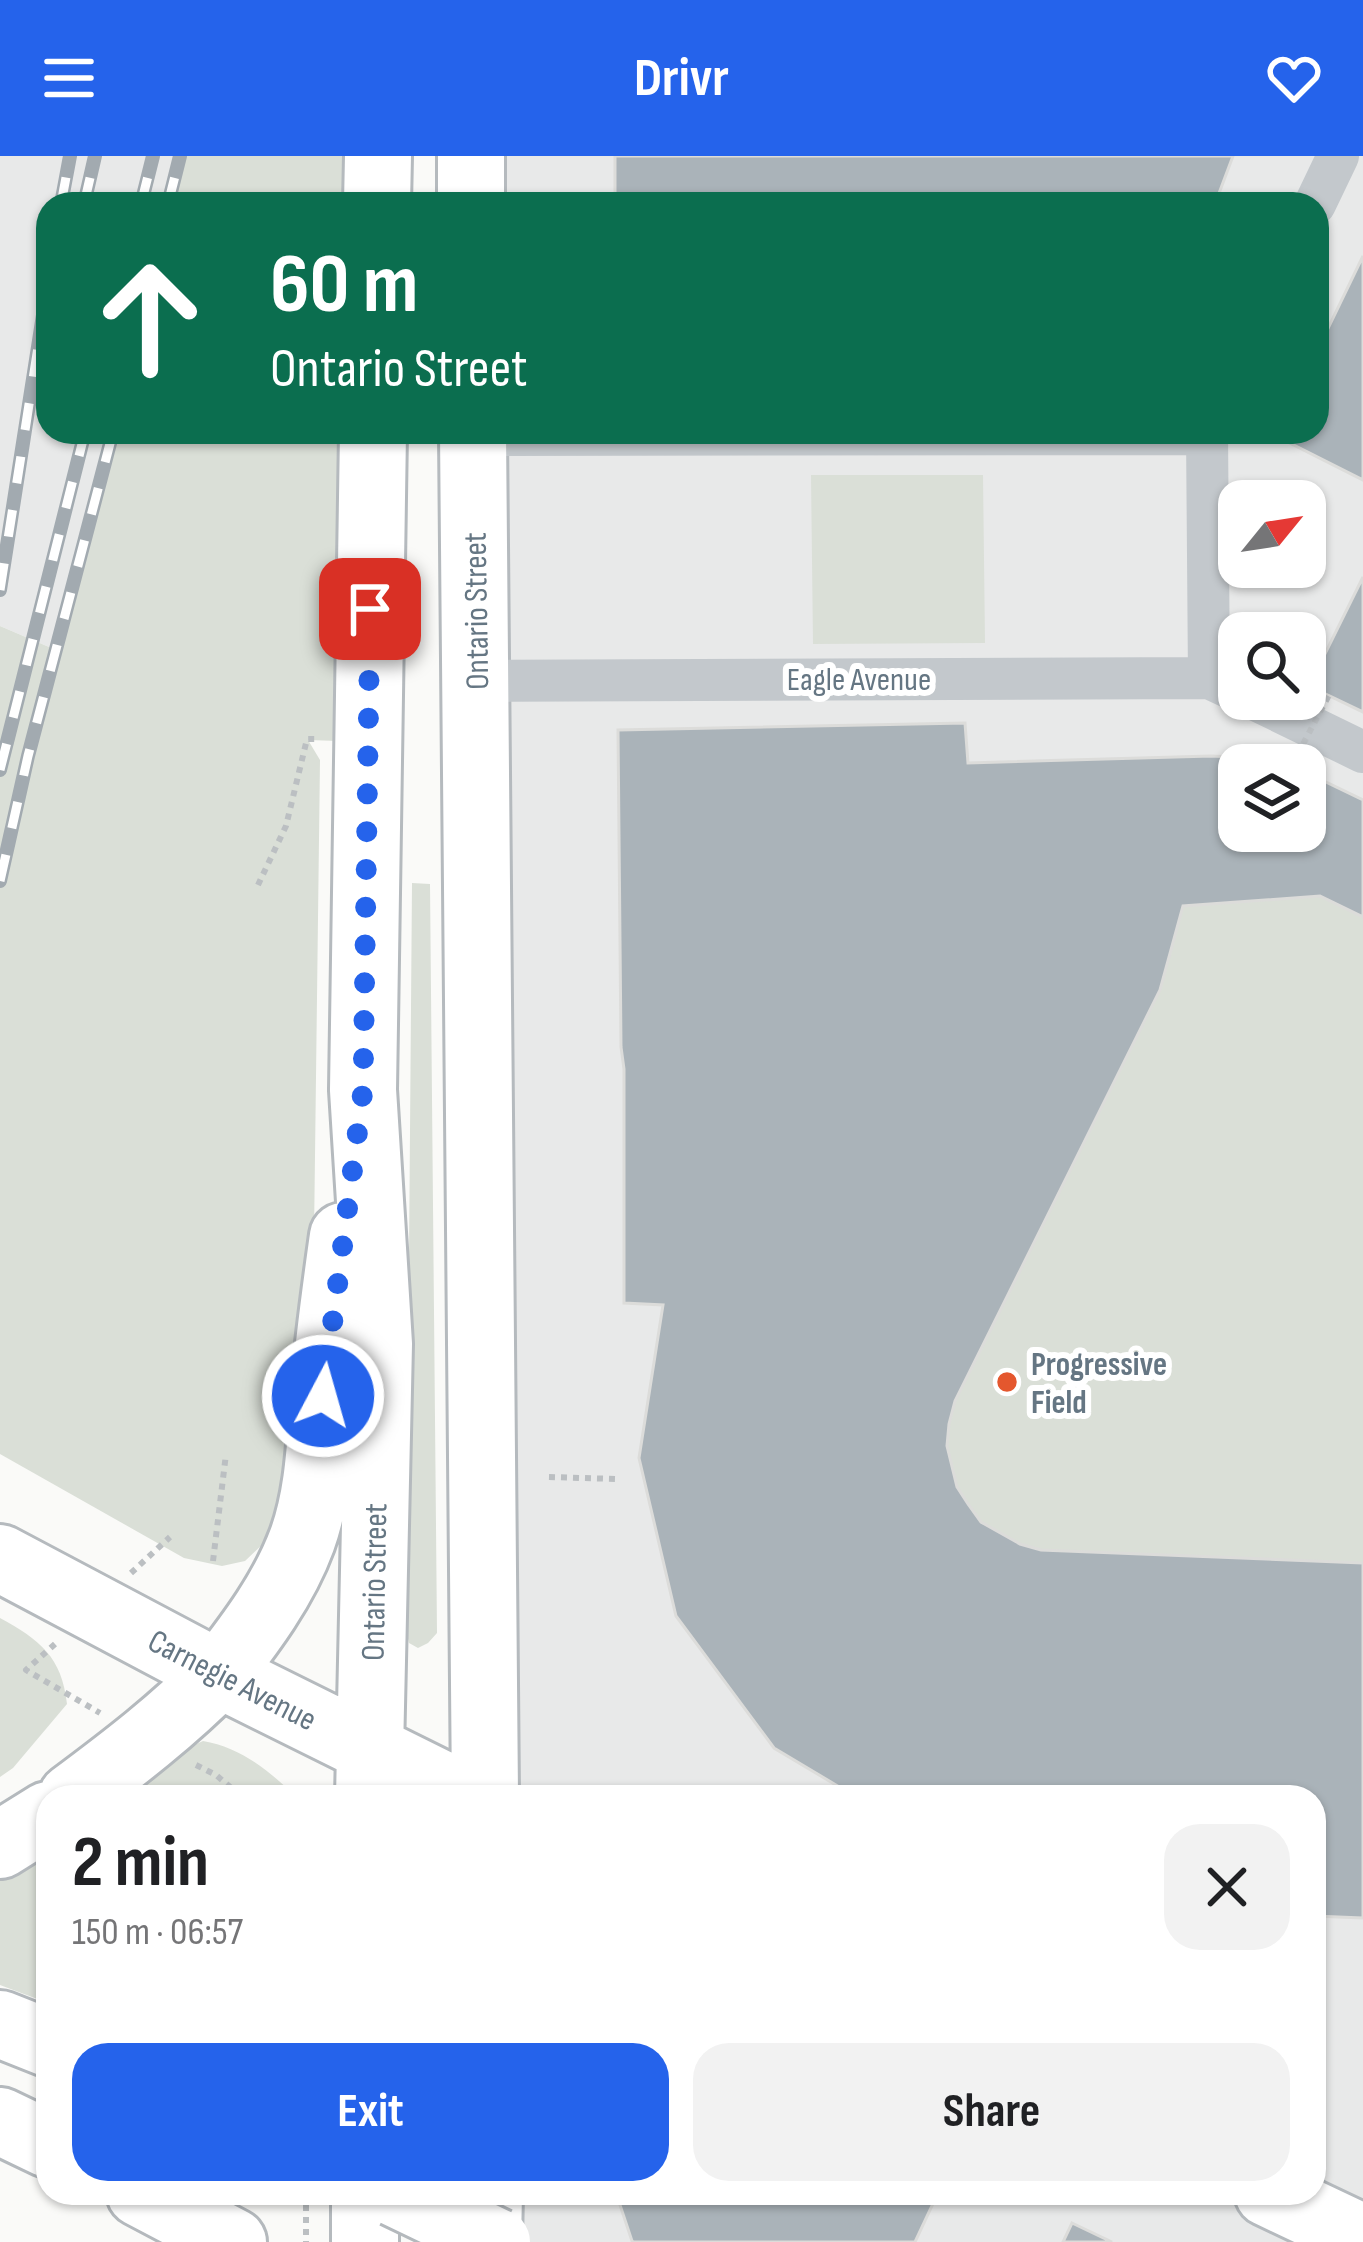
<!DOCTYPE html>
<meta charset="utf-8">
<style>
:root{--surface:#fff;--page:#f2f2f2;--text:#202124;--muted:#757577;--accent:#2563eb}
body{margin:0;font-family:"Sofia Sans Condensed",sans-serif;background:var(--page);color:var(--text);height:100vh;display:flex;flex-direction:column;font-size:45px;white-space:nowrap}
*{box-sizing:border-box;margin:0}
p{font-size:39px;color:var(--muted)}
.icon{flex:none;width:66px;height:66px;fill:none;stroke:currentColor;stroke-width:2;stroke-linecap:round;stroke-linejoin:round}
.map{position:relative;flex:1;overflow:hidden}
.details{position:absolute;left:36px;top:1629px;width:1290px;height:420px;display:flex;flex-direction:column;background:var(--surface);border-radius:36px;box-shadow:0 3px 9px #0004}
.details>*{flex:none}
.top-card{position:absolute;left:36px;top:36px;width:1293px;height:252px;border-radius:36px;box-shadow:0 3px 9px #0004;background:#0b6e4f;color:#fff;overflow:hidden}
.needle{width:78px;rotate:60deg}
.tools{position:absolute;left:1218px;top:324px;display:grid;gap:24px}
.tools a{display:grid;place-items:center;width:108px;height:108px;border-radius:24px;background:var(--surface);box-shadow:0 3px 9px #0004;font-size:60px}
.pin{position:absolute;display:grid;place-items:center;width:102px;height:102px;color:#fff;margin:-51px;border-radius:24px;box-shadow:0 6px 18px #0006}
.me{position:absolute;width:132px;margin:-66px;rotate:6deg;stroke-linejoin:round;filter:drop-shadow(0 0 9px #0008)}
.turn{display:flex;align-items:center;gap:42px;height:252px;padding:0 36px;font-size:54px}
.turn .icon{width:156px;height:156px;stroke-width:2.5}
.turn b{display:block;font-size:84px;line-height:102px}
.round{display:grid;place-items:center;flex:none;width:126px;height:126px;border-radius:36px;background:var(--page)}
.headline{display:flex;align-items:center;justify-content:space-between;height:204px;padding:0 36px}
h1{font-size:72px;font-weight:700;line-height:90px}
.action{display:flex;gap:24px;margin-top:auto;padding:24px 36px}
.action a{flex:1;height:138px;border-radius:36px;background:var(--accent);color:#fff;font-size:48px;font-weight:700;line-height:138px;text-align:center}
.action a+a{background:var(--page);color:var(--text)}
header{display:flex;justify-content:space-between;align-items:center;height:156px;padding:0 36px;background:var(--accent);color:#fff;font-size:54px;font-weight:700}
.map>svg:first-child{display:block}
.built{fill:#e8e9e9;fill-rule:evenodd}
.green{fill:#dadfd7}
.building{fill:#aab3b9;stroke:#dcdcda;stroke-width:3}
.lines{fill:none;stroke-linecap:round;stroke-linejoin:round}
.primary-casing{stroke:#b5babe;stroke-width:72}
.motorway-casing{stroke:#b4b9bd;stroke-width:72}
.path{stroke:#bbbfc2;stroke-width:6;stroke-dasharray:6 6;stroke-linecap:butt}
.minor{stroke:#c3c8cc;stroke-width:42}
.primary{stroke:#fff;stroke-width:66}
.motorway{stroke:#fff;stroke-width:66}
.rail-casing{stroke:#a2aab0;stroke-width:14}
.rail{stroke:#fff;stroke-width:9;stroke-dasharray:27;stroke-linecap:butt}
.motorway-bridge-casing{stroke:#b4b9bd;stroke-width:72;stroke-linecap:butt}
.path-bridge{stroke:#bbbfc2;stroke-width:6;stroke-dasharray:6 6;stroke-linecap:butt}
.motorway-bridge{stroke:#fff;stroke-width:66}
.route{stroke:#2563eb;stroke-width:21;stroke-dasharray:0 37.8}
.poi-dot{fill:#e4572e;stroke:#fff;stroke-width:4.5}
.labels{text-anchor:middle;stroke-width:12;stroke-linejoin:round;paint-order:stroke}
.street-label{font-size:33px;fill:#657683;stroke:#fff}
.poi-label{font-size:33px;font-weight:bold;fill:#657683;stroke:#fff;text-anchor:start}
</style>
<header><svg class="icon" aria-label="menu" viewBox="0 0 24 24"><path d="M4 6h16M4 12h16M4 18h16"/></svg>Drivr<svg class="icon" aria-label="heart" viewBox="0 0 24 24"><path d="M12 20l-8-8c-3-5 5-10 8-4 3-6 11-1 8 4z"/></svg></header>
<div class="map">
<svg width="1363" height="2086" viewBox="0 0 1363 2086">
<rect width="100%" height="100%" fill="#fafaf8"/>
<path class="built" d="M 0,0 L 179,0 L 167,48 L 48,48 L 48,276 L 111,276 L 56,494 L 0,470 Z
M 471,0 L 1363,0 L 1363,2086 L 489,2086 L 489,2037 L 1314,2037 L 1314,1641 L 485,1641 L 473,276 L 1317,276 L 1317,48 L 471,48 ZM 1239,345 L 1305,345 L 1305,411 L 1239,411 ZM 1239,477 L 1305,477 L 1305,543 L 1239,543 ZM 1239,609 L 1305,609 L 1305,675 L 1239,675 Z"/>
<path class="green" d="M 179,0 L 378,0 L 377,48 L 167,48 Z
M 111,276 L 373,276 L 368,586 L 308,584 L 320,604 L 314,1079 L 282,1348 L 269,1382 L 245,1405 L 222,1410 L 184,1402 L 0,1298 L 0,470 L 56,494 Z
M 983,319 L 985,487 L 813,488 L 811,319 Z
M 965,567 L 969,607 L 1211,600 L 1277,603 L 1291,609 L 1239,609 L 1239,675 L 1305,675 L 1305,616 L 1363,644 L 1363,1762 L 1314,1760 L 1314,1641 L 856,1641 L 774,1592 L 676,1460 L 639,1302 L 663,1150 L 624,1147 L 624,913 L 621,891 L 618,574 Z
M 412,727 L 430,728 L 437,1477 L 428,1487 L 418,1492 L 409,1487 L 406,1474 Z
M 0,1462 C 40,1484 62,1501 67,1548 L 13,1612 L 0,1621 Z
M 203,1585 C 240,1591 270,1615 296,1641 L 124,1641 L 185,1593 Z
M 48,1693 L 48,1847 L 0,1829 L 0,1717 Z"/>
<path class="building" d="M 615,0 L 1233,0 L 1215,48 L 615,48 Z
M 1363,100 L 1363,324 L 1276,280 L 1278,276 L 1317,276 L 1317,195 Z
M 1363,421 L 1363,556 L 1309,530 Z
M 965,567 L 968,607 L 1211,600 L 1277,603 L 1291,609 L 1239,609 L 1239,675 L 1305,675 L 1305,616 L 1363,644 L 1363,761 L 1320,740 L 1183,750 L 1160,834 L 955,1245 L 949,1268 L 947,1290 L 957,1331 L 968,1348 L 981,1366 L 1020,1388 L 1041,1394 L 1363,1407 L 1363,1762 L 1314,1760 L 1314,1641 L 856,1641 L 774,1592 L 676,1460 L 639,1302 L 663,1149 L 624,1147 L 624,913 L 621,891 L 618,574 Z
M 616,2037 L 938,2037 L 915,2086 L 634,2086 L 632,2085 Z
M 1072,2067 L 1112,2086 L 1063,2086 Z"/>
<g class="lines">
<defs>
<path id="primary" d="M 377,48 L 378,0
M 471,48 L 471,0
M 473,276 L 485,1641
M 0,1402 L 219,1518 L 467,1641
M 219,1518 C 251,1477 284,1433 302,1384 C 320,1335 320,1280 325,1228 C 329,1179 336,1130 343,1080
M 369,1641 L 379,1188 L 363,934 L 373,276
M 1268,2037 L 1363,2082
M 365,2086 L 365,2037
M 488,2086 L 489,2037"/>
<path id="motorway" d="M 72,1641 C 123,1603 174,1564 219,1518
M 0,1689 L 48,1659
M 0,1868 L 48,1887
M 0,1965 L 48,1988
M 140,2037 L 233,2086"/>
</defs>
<use href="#primary" class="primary-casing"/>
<use href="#motorway" class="motorway-casing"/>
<path class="path" d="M 258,729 L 286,670 L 307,583 L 316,583
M 549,1321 L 617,1323
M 213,1405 L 226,1298
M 131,1417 L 170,1381
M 55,1488 L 26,1514 L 100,1557
M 196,1609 L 216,1619 L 242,1641
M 306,2037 L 306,2086"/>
<path class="minor" d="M 1315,48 L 1338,0
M 1207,276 L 1209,522
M 473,279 L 1205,278
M 476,525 L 1209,522 L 1239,536
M 1254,543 L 1363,596"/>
<use href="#primary" class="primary"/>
<use href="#motorway" class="motorway"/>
<defs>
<path id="rail" d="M 61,48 L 70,0
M 84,48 L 95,0
M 141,48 L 153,0
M 168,48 L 180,0
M 0,434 L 48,127
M 0,614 L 85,276
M 0,725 L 28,600 L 113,276"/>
</defs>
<use href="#rail" class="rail-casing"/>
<use href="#rail" class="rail"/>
<defs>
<path id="motorway-bridge" d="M 395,2037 L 497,2086"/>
</defs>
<use href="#motorway-bridge" class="motorway-bridge-casing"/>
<path class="path-bridge" d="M 1292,609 L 1329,539"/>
<use href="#motorway-bridge" class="motorway-bridge"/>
</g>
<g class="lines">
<path class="route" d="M 323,1240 L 363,934 L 370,453"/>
</g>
<circle class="poi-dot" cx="1007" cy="1226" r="12"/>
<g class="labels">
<g class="street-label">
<text transform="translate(475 455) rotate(-91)" y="12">Ontario Street</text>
<text x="859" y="534">Eagle Avenue</text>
<text transform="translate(373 1426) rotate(-89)" y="12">Ontario Street</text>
<text transform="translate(233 1523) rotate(27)" y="12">Carnegie Avenue</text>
</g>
<g class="poi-label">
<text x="1031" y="1219">Progressive<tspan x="1031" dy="38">Field</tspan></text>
</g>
</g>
</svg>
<div class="tools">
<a><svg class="needle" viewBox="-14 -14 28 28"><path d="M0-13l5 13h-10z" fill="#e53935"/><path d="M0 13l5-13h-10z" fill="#757577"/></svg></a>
<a><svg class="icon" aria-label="search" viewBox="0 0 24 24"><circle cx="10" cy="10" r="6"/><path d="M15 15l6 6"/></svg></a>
<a><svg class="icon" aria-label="layers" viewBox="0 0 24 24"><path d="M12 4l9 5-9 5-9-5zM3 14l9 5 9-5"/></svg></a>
</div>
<div class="pin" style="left:370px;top:453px;background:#d93025"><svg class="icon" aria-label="arrive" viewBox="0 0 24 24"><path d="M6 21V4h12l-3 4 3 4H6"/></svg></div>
<svg class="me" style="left:323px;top:1240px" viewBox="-20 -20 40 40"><circle r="17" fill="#2563eb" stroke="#fff" stroke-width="3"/><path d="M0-11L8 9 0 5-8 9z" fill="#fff"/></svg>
<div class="top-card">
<div class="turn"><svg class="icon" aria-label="ahead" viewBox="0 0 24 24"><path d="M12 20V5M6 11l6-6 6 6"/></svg><div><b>60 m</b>Ontario Street</div></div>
</div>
<section class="details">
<div class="headline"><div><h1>2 min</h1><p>150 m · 06:57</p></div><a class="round"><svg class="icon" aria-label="close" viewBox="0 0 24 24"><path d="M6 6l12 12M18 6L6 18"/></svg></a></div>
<div class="action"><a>Exit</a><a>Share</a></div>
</section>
</div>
